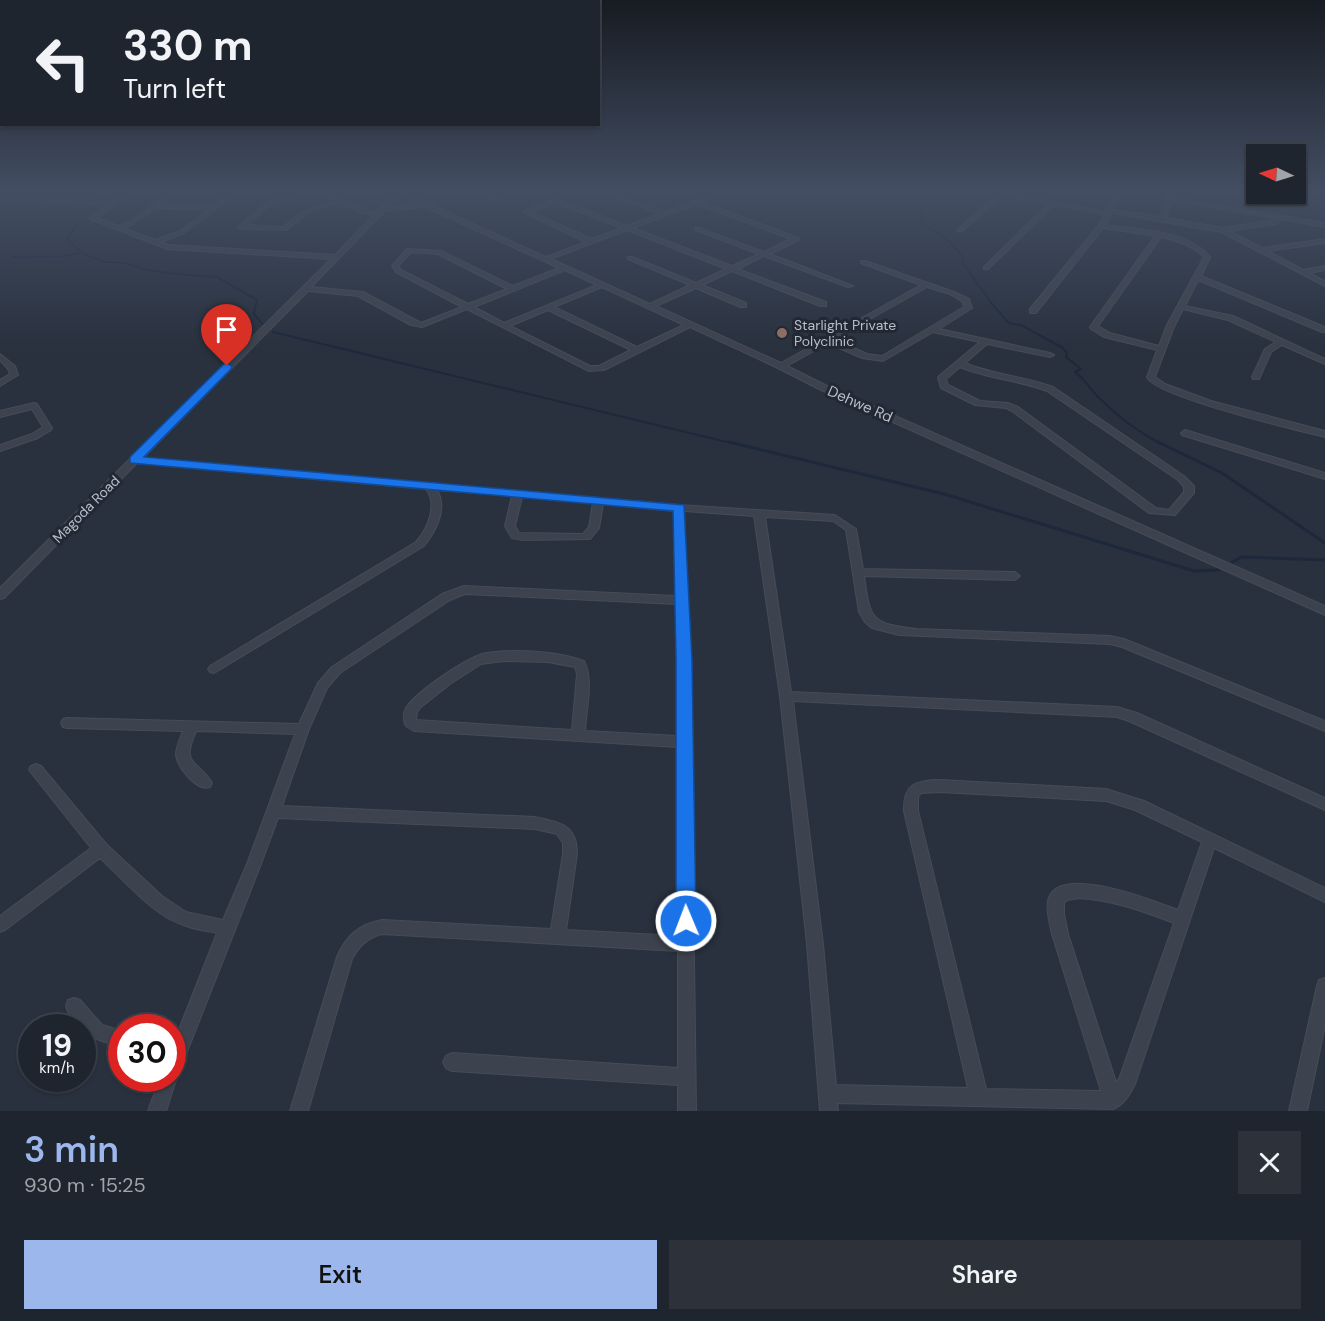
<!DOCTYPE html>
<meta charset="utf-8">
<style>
:root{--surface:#1f252e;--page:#2c313a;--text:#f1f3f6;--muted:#a1a5aa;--line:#3c424a;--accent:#9cb7ec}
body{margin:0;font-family:"DM Sans",sans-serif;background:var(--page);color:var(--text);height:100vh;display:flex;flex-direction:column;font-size:22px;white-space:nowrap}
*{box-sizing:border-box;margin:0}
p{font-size:20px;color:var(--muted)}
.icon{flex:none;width:33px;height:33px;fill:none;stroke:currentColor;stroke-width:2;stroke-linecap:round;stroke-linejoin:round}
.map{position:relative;height:1111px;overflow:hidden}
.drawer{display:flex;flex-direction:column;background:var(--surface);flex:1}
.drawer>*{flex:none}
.hud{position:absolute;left:0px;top:0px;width:600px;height:126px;box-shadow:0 2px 4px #0004,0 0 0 2px var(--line);background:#1f252e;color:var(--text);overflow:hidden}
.needle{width:39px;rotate:274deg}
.fabs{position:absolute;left:1246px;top:144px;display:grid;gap:12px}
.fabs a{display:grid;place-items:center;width:60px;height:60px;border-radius:0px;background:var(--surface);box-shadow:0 2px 4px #0004,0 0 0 2px var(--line);font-size:30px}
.speed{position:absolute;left:18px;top:1014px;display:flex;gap:12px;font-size:30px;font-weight:700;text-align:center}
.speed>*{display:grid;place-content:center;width:78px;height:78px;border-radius:50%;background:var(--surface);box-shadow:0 2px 4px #0004,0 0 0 2px var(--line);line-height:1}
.speed small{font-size:15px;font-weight:400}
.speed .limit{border:9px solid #d22;background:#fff;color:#111}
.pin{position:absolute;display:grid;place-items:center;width:51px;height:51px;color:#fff;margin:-62px -26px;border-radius:50% 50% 50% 0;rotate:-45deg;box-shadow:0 0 6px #0007}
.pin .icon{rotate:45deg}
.me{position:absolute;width:66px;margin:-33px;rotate:359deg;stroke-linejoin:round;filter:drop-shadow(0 0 4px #0008)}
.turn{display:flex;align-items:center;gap:21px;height:126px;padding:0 24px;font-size:27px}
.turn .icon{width:78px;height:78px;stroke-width:2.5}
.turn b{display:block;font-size:42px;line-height:51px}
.round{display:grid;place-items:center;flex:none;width:63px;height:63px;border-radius:0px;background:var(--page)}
.head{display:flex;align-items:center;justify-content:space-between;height:102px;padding:0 24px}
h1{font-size:36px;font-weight:600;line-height:45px;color:var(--accent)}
.action{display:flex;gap:12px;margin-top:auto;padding:12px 24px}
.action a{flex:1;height:69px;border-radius:0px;background:var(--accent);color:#111;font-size:24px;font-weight:600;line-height:69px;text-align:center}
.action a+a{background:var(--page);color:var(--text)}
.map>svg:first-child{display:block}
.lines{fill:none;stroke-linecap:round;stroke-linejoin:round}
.stream-far2{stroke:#1d283b;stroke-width:1.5}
.stream-far1{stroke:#1d283b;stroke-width:2}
.stream{stroke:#1d283b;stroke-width:3}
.minor-casing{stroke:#464c57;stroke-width:2}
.minor{fill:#3d434e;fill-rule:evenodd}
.route{fill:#1a73e8;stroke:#114b97;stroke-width:1.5}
.education-dot{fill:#8d6e63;stroke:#222834;stroke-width:2}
.labels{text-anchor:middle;stroke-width:6;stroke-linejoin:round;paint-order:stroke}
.far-poi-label{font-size:14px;fill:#b9bfc9;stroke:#222834;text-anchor:start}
.far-street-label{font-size:14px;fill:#b9bfc9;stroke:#222834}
.street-label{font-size:15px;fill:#b9bfc9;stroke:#222834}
</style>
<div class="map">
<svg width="1325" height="1111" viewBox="0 0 1325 1111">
<rect width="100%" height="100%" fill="#29313e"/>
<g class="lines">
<path class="stream-far2" d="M 900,192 L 921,211 L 922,223 L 949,241 L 962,256 L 964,265 L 992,304
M 77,225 L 67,239 L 82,253 L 104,262 L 125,263 L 147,270 L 177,274 L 217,277 L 257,300 L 256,304
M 12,257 L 64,256 L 82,253"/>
<path class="stream-far1" d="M 256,303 L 254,314 L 264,326
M 991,303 L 1009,323 L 1021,325 L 1063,348 L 1067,353 L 1066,357 L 1081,369 L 1075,372 C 1086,380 1088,387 1097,396 C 1116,415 1138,432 1161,444
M 273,332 L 735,444"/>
<path class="stream" d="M 729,442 L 944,494 L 1194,571 L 1219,570
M 1158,442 L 1222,473 L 1325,543
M 1232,562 L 1242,557 L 1325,560"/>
<defs>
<path id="minor" d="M 125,192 L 132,192 L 97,218 L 119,226 L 131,221 L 172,192 L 179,192 L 162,204 L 212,206 L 231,192 L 238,192 L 184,233 L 161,242 L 168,245 L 335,255 L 374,215 L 359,212 L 339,203 L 308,213 L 286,230 L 241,229 L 238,227 L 268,202 L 303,192 L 313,192 L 272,204 L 247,225 L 283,227 L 304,211 L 334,201 L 318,192 L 326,192 L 363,209 L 377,212 L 395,192 L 403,192 L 546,257 L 586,242 L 523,212 L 552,200 L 562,201 L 627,226 L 659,214 L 602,192 L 611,192 L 665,212 L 717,192 L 726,192 L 702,202 L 799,238 L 799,240 L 770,254 L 853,286 L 848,287 L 764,256 L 738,269 L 826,302 L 826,306 L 820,306 L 732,271 L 702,285 L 746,303 L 746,307 L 740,307 L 696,288 L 656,306 L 781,363 L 921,285 L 861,263 L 861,261 L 865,261 L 954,292 L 969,299 L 972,308 L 939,329 L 1050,353 L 1054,355 L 1050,357 L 987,344 L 965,363 C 993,375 1024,376 1053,387 L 1184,476 L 1194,486 L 1194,493 L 1175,515 L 1149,513 L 1012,411 L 1006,408 L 975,405 L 941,388 L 938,378 L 939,376 L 980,342 L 933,332 L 883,361 L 862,358 L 828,343 L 787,366 L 825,385 L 1325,606 L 1325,615 L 819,389 L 778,368 L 690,327 L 604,370 L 589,371 L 467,309 L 422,327 L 411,325 L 358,296 L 308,291 L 143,458 L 679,505 L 835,515 L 856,529 L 863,569 L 1015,572 L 1020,576 L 1015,580 L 864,576 C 870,620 871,624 917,629 L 1110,636 L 1124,639 L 1325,721 L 1325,731 L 1122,647 L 1110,644 L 899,635 L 872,628 L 865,622 L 859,612 L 846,530 L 833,521 L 765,517 L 791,692 L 1117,707 L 1137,713 L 1325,798 L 1325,810 L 1129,721 L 1117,717 L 793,701 L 823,944 L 836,1085 L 968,1088 L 904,811 C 903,784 916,780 940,780 L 1106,789 L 1144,801 L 1325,888 L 1325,902 L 1214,848 L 1135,1084 C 1131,1094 1123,1105 1113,1109 L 837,1103 L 838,1111 L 820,1111 L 807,944 L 780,696 L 754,516 L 684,511 L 690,659 L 696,1111 L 678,1111 L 678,1085 L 452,1071 L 446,1068 L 443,1062 L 446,1056 L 452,1053 L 678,1068 L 678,951 L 382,934 C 367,938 359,946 352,959 L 308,1111 L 290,1111 L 337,957 C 346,936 359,924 382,920 L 551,929 L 563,854 L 563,843 L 557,834 L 535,829 L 278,818 L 261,864 L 177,1077 L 166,1111 L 148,1111 L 160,1078 L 172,1078 L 172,1047 L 217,933 C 202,930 186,928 172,920 C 148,909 120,876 100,858 L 5,930 L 0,932 L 0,916 L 91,848 L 29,770 L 31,766 L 36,764 L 41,766 L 106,844 L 162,896 L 186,912 L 223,920 L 247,864 L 295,734 L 196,731 C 180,767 198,759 212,783 L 210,787 C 197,792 178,768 176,755 C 176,747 180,738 183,731 L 67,728 L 63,727 L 61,723 L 63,719 L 67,718 L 299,724 L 318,683 L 332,667 L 442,594 L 464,586 L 676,596 L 674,511 L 603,504 L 599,528 L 590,539 L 523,540 L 512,538 L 505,526 L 512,496 L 437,490 C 448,508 436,531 424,546 L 214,673 L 210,672 L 208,669 L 210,666 L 416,542 C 428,528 438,505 426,489 L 137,463 L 4,598 L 0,599 L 0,588 L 331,259 L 167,249 L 90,219 L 90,217 L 107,205 L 0,200 L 0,196 L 112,201 ZM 399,195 L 420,204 L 388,207 ZM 555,203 L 559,204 L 622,228 L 592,239 L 531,212 ZM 696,204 L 791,239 L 764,252 L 699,228 L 695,228 L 695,230 L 759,254 L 732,266 L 633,228 ZM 425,207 L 559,268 L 513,286 L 441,251 L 407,249 L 392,266 L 396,272 L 462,307 L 421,323 L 363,292 L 311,287 L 380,216 L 382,215 L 384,211 ZM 157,208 L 208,210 L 180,231 L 155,240 L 125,229 ZM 627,230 L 726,269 L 696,283 L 632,257 L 628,257 L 628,259 L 690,285 L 650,304 L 551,259 ZM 411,252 L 438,254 L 507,289 L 468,304 L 401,270 L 398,266 ZM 565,270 L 597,285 L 504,323 L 474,307 ZM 602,287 L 684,325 L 637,347 L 554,307 ZM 927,287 L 950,294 L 963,302 L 964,307 L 882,356 L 867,354 L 834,339 ZM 548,310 L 631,350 L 599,366 L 590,366 L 510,326 ZM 960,367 C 988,379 1019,380 1047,391 L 1178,480 L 1184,487 L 1184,492 L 1169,510 L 1156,508 L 1018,407 L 1008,403 L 980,401 L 948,385 L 946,379 ZM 522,497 L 593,503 L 589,527 L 583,534 L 519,533 L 515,526 ZM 465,594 L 677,604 L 678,736 L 585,731 C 586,709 594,681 584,661 C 557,651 515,649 487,653 C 468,656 416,692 406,708 C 403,714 403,720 406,726 L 414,731 L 678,747 L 678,936 L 566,930 L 577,854 C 577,824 560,823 535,817 L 282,806 L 309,729 L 327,688 L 340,673 L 450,600 ZM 503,661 L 548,662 L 575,667 L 577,674 L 572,730 L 416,720 L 417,712 L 421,707 L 450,684 L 481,664 ZM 940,792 L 1106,801 L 1135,810 L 1202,842 L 1178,910 C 1156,902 1056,861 1048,901 C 1046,912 1050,924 1052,934 L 1101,1091 L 986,1089 L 918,811 L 918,797 L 921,793 ZM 1079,898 C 1113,900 1142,911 1174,923 L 1119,1079 L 1116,1082 L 1068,934 L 1064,914 L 1064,903 L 1067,900 Z
M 473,192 C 481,192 486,195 493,196 C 500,196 510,192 518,192 L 494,200 Z
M 1005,192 L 1106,212 L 1115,192 L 1121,192 L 1113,210 L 1160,217 L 1169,192 L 1175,192 L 1173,198 L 1325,223 L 1325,227 L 1281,219 L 1276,224 L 1229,231 L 1262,248 L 1325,239 L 1325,243 L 1268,251 L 1303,270 L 1325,266 L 1325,270 L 1309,273 L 1325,281 L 1325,286 L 1221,232 L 1112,213 L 1105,225 C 1140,230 1186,229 1210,257 L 1201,276 L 1325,327 L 1325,332 L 1322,332 L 1198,280 L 1185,306 L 1233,316 L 1325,359 L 1325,364 L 1282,345 L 1271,352 L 1259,379 L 1253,379 L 1252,377 L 1265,349 L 1276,342 L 1228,320 L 1183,309 L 1174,327 L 1155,377 L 1165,384 L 1211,401 L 1325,431 L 1325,437 C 1297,430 1156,397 1147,377 L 1157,350 L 1104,337 L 1091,329 L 1090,327 L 1155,236 L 1103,228 L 1036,313 L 1030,313 L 1030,309 L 1102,221 L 1105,215 L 1054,205 L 988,269 L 984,269 L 984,267 L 1048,204 L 1006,196 L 1000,198 L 962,231 L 958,231 L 958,229 L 996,196 ZM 1172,201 L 1275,218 L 1274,220 L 1223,228 L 1166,218 ZM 1161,237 C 1177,241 1192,245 1204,257 L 1166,327 L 1159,346 L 1110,333 L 1098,326 Z
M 1307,192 L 1325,192 L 1325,193 L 1310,194 Z
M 1271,197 L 1296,201 L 1299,203 L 1296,205 L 1269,200 L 1268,199 Z
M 0,354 L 15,366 L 18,375 L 0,386 L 0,380 L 10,374 L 8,369 L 0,360 Z
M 34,403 L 37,404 L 52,428 L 51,430 L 38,438 L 0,451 L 0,445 L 32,434 L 43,427 L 32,409 L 0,417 L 0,411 Z
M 1185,430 L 1325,473 L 1325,479 L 1182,435 L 1181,433 Z
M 1325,978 L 1325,1025 L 1307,1111 L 1289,1111 L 1317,986 L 1319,980 Z
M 74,998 L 80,1000 L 102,1025 L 122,1031 L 122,1048 L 91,1037 L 68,1012 L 66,1006 L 68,1000 Z"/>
</defs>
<use href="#minor" class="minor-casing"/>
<use href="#minor" class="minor"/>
</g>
<linearGradient id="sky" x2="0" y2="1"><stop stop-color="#171b22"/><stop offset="0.55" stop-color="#434e63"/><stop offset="1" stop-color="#434e63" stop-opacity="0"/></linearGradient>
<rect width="1325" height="348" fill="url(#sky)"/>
<path class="route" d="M 227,363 L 232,366 L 231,369 L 144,457 L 684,505 L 692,659 L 696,921 L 693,927 L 686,930 L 679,927 L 676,921 L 676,659 L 673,511 L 130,463 L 130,457 L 224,364 Z"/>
<circle class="education-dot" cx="782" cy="333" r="6"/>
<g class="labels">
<g class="far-poi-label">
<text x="794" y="330">Starlight Private<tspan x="794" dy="16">Polyclinic</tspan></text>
</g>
<g class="far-street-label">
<text transform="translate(86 509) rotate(-45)" y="5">Magoda Road</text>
</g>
<g class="street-label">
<text transform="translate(860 404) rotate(24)" y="5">Dehwe Rd</text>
</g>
</g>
</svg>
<div class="fabs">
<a><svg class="needle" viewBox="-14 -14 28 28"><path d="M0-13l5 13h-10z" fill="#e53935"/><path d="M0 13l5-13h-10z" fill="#a1a5aa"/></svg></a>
</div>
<div class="speed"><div>19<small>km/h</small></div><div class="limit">30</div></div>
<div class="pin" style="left:227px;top:366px;background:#d93025"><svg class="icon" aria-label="arrive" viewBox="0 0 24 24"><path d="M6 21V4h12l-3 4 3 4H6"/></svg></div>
<svg class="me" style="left:686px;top:921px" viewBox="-20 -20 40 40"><circle r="17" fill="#1a73e8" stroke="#fff" stroke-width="3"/><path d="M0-11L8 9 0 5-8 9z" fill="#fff"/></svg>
<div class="hud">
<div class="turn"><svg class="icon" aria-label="left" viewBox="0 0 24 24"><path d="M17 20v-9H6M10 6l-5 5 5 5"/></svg><div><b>330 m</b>Turn left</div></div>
</div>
</div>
<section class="drawer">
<div class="head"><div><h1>3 min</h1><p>930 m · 15:25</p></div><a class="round"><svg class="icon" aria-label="close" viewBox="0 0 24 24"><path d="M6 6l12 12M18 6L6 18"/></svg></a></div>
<div class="action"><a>Exit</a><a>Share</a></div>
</section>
